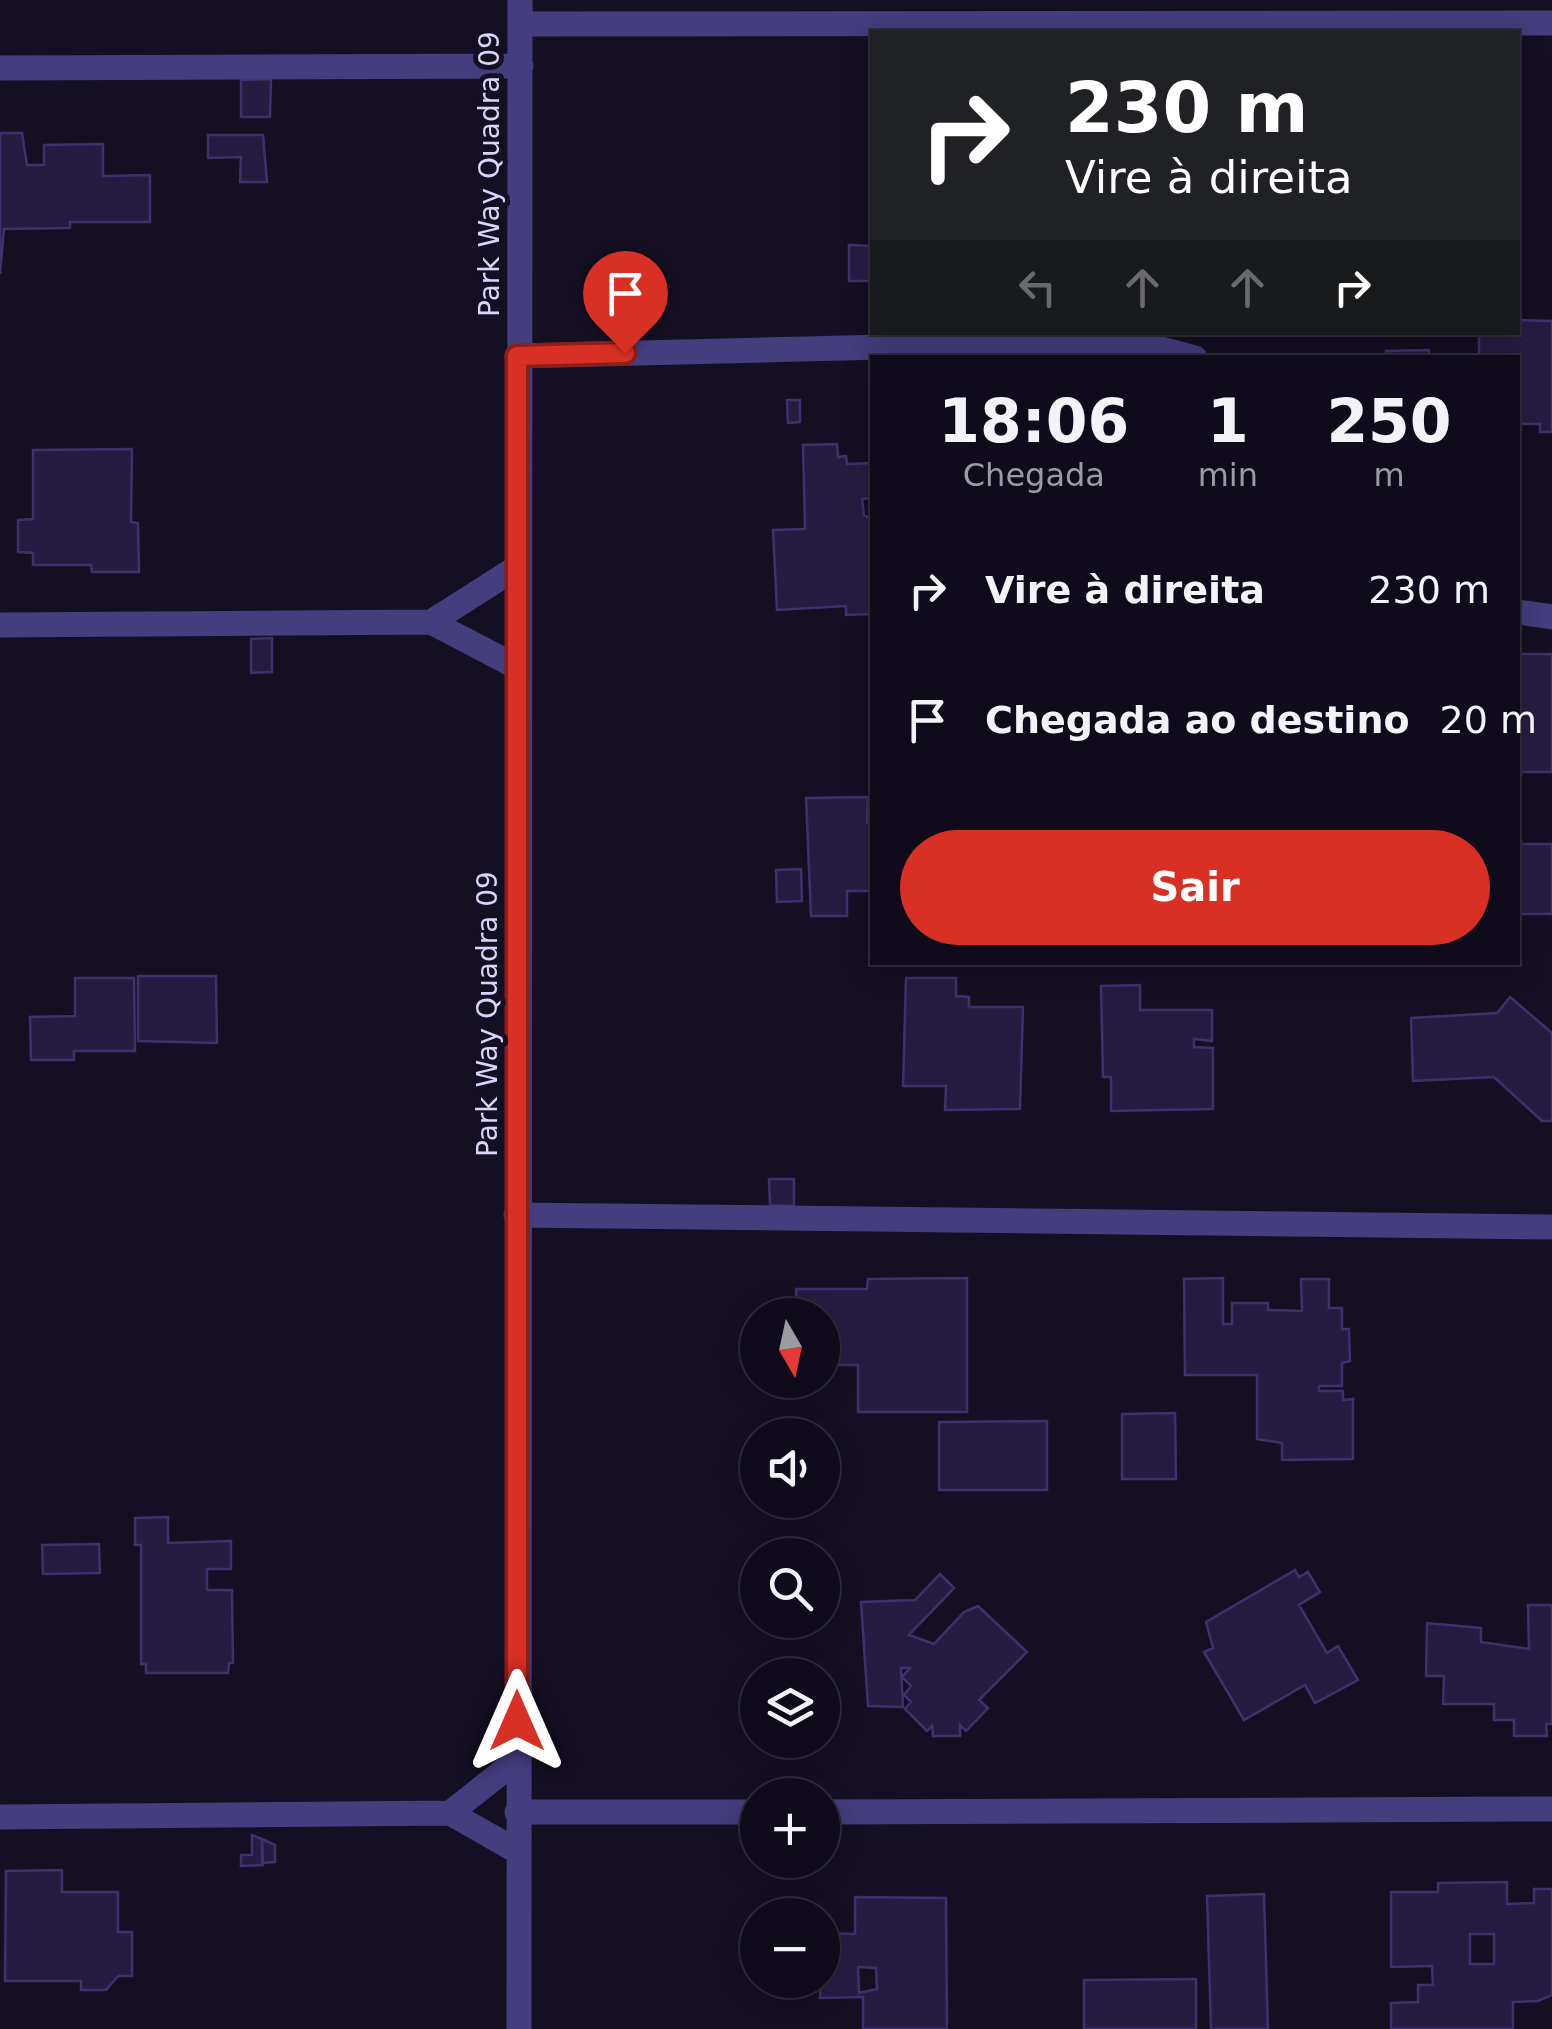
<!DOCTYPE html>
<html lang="pt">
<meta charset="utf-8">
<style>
:root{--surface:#0f0b1a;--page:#1d1927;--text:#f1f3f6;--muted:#9b9ba2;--line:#2f2b39;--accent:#d93025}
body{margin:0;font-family:"DejaVu Sans",sans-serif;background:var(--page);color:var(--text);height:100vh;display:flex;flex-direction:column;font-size:38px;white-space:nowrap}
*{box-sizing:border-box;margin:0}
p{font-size:32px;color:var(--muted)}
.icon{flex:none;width:55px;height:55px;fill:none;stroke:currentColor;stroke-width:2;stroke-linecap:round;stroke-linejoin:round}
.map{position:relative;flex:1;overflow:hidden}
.drawer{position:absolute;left:870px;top:355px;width:650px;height:610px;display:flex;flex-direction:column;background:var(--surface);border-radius:0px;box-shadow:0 5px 25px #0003,0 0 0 2px var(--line)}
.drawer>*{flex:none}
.hud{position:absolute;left:870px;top:30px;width:650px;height:305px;border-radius:0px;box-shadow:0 5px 25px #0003,0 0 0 2px var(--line);background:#202124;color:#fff;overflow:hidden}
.needle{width:65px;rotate:171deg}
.tools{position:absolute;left:740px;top:1298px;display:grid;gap:20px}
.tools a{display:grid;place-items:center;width:100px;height:100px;border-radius:50%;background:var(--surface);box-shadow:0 5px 25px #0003,0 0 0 2px var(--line);font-size:50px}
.pin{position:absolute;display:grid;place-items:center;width:85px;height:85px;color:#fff;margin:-102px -42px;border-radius:50% 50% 50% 0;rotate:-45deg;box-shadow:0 0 10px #0007}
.pin .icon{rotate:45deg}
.me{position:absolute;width:110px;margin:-55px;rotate:0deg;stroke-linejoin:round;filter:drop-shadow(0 0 8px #0008)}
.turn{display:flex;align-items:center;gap:35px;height:210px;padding:0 30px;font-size:45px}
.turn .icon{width:130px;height:130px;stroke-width:2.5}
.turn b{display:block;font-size:70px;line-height:85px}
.lanes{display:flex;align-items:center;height:95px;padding:0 30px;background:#0003;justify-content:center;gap:50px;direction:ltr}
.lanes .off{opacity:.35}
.eta{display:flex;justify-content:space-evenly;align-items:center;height:170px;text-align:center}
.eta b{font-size:60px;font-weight:600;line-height:70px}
.cta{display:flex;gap:20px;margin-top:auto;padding:20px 30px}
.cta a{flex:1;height:115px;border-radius:60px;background:var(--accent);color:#fff;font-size:40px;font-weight:600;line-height:115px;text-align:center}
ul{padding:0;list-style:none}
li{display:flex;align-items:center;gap:30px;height:130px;padding:0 30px}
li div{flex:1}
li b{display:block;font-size:38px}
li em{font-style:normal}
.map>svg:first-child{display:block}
.building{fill:#261c42;stroke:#40306c;stroke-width:2.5;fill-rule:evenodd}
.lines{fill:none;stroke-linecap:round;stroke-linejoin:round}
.minor{stroke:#443d7e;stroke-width:25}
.route-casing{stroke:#8d1f18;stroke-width:25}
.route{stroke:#d93025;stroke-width:18}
.labels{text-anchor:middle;stroke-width:10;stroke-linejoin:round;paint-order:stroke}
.street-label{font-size:28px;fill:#dad3fc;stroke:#140f22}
</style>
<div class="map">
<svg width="1552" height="2029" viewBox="0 0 1552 2029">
<rect width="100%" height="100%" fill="#140f22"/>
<path class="building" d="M 271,79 L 270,117 L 241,117 L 241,80 Z
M 0,133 L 22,133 L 27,165 L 44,165 L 44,145 L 103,144 L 103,176 L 150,175 L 150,222 L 70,222 L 70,228 L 4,229 L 0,274 Z
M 208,135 L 263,135 L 267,182 L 240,182 L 241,157 L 208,158 Z
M 849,245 L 872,246 L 872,281 L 849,281 Z
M 1518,320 L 1552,321 L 1552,432 L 1540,432 L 1540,424 L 1518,424 L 1518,358 L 1479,358 L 1479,332 L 1518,332 Z
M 1429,350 L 1430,358 L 1386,358 L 1386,351 Z
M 787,400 L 800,400 L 800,422 L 788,423 Z
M 837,444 L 838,457 L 846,456 L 847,464 L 870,463 L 872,498 L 862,499 L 864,515 L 872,520 L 872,614 L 846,615 L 846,606 L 777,610 L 773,530 L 805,529 L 803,445 Z
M 132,449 L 131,522 L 138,523 L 139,572 L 92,572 L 91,565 L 33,565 L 33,553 L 18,552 L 18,520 L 33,519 L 33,450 Z
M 272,638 L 272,672 L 251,673 L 251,639 Z
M 1518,654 L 1552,654 L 1552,772 L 1518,772 Z
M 868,797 L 867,823 L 872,823 L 872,891 L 847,891 L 847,916 L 811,916 L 806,798 Z
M 1518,844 L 1552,844 L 1552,914 L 1518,914 Z
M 801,869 L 802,901 L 777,902 L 776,870 Z
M 138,976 L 216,976 L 217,1043 L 138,1041 Z
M 75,978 L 134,978 L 135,1051 L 74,1051 L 74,1060 L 31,1060 L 30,1017 L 75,1016 Z
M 906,978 L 956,978 L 956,996 L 969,997 L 969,1007 L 1023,1007 L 1020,1109 L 945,1110 L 946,1086 L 903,1086 Z
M 1140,985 L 1140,1010 L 1212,1010 L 1212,1041 L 1194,1039 L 1194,1047 L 1213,1048 L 1213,1109 L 1111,1111 L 1111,1077 L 1103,1077 L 1101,986 Z
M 1510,997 L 1552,1033 L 1552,1121 L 1542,1121 L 1494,1077 L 1413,1081 L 1411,1018 L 1497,1013 Z
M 769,1179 L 794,1179 L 794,1206 L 770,1205 Z
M 967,1278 L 967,1412 L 858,1412 L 858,1365 L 822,1365 L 822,1315 L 797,1315 L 796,1289 L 867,1289 L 868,1279 Z
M 1223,1278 L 1223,1324 L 1232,1324 L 1232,1303 L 1268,1303 L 1268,1310 L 1302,1311 L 1301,1279 L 1329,1279 L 1329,1308 L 1342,1308 L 1342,1329 L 1349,1329 L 1350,1361 L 1342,1363 L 1342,1386 L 1319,1386 L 1319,1391 L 1343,1391 L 1343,1400 L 1353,1399 L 1353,1459 L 1282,1460 L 1282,1443 L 1257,1439 L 1257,1375 L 1185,1375 L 1184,1279 Z
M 1175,1413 L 1176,1479 L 1122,1479 L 1122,1414 Z
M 1047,1421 L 1047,1490 L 939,1490 L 939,1422 Z
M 168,1517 L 168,1543 L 231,1541 L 231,1569 L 207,1569 L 207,1590 L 232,1590 L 233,1663 L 229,1663 L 228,1673 L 146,1673 L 146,1664 L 141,1664 L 141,1545 L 135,1545 L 135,1518 Z
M 99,1544 L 100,1573 L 43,1574 L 42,1545 Z
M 1295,1570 L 1299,1577 L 1308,1572 L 1320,1592 L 1299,1605 L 1327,1653 L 1338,1646 L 1358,1680 L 1315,1703 L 1305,1685 L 1244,1720 L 1204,1652 L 1213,1648 L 1206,1622 Z
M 940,1574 L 954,1588 L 909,1635 L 934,1644 L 964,1612 L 978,1606 L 1027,1652 L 979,1700 L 988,1708 L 966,1731 L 960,1725 L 960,1736 L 933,1736 L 932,1726 L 927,1731 L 905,1709 L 911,1702 L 904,1695 L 911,1686 L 902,1677 L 910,1668 L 901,1668 L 903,1707 L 868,1706 L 861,1602 L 915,1600 Z
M 1528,1605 L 1552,1605 L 1552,1724 L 1546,1724 L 1547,1736 L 1514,1736 L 1514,1720 L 1494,1720 L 1494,1704 L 1443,1704 L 1444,1676 L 1426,1676 L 1427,1623 L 1481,1628 L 1481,1642 L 1529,1649 Z
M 252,1835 L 262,1839 L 263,1865 L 241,1866 L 241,1855 L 252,1855 Z
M 262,1839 L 275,1845 L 275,1862 L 262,1863 Z
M 62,1870 L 62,1892 L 118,1892 L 118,1932 L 132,1932 L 132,1976 L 118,1976 L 106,1990 L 81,1990 L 81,1981 L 5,1981 L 6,1871 Z
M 1507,1882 L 1507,1904 L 1534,1903 L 1534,1889 L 1552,1889 L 1552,1995 L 1538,2001 L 1513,2002 L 1513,2029 L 1391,2029 L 1391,2003 L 1418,2002 L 1418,1985 L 1433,1985 L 1432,1966 L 1391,1967 L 1391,1892 L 1438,1892 L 1438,1883 ZM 1470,1934 L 1494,1934 L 1494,1964 L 1470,1964 Z
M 1264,1894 L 1268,2029 L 1211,2029 L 1207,1896 Z
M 855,1897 L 946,1898 L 947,2029 L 863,2029 L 863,1997 L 820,1998 L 822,1956 L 831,1954 L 831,1933 L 855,1934 ZM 858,1967 L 876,1968 L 877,1989 L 859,1993 Z
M 1196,1979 L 1196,2029 L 1084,2029 L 1084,1980 Z"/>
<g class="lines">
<path class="minor" d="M 520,24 L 1552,23
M 0,68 L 521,66
M 517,356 L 1132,341 L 1195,358
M 1518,612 L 1552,617
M 431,622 L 519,566
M 0,625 L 431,622 L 519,668
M 516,1215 L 1552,1227
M 517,1812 L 758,1812
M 822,1812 L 1552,1809
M 450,1813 L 517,1760
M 0,1817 L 450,1813 L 517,1851
M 519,2029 L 520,0"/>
</g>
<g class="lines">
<defs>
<path id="route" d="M 517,1721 L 517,356 L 625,353"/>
</defs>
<use href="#route" class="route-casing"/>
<use href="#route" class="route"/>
</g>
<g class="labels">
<g class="street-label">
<text transform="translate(489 174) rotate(-90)" y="10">Park Way Quadra 09</text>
<text transform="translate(487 1014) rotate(-90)" y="10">Park Way Quadra 09</text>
</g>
</g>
</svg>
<div class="tools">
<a><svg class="needle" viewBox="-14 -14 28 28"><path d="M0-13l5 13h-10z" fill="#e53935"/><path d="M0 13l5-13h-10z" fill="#9b9ba2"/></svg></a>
<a><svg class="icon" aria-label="sound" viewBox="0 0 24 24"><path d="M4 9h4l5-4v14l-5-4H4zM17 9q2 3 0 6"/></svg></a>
<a><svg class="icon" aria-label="search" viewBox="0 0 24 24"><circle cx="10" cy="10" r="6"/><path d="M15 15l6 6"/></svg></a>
<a><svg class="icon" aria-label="layers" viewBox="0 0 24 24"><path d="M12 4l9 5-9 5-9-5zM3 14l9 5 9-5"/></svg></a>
<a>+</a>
<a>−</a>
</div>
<div class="pin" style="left:625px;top:353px;background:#d93025"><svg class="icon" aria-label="arrive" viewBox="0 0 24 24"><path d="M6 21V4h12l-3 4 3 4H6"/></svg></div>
<svg class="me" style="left:517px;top:1721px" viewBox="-20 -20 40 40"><path d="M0-17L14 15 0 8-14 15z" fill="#d93025" stroke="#fff" stroke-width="4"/></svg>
<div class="hud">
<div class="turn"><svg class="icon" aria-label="right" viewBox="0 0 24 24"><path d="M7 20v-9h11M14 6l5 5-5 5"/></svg><div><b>230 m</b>Vire à direita</div></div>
<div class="lanes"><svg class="icon off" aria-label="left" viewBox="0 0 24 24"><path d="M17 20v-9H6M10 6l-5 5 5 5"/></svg><svg class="icon off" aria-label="ahead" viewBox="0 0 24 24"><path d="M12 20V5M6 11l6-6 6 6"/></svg><svg class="icon off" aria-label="ahead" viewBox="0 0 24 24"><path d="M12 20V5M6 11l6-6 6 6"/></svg><svg class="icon" aria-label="right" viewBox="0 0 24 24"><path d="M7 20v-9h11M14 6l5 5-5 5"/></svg></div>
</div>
<section class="drawer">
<div class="eta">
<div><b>18:06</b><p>Chegada</p></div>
<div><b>1</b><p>min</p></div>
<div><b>250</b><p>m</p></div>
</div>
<ul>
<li><svg class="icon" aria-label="right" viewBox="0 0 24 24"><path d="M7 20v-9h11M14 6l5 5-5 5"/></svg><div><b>Vire à direita</b></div><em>230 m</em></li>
<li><svg class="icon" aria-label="arrive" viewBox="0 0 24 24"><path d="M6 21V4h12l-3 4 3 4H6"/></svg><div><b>Chegada ao destino</b></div><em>20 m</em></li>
</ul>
<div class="cta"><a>Sair</a></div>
</section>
</div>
